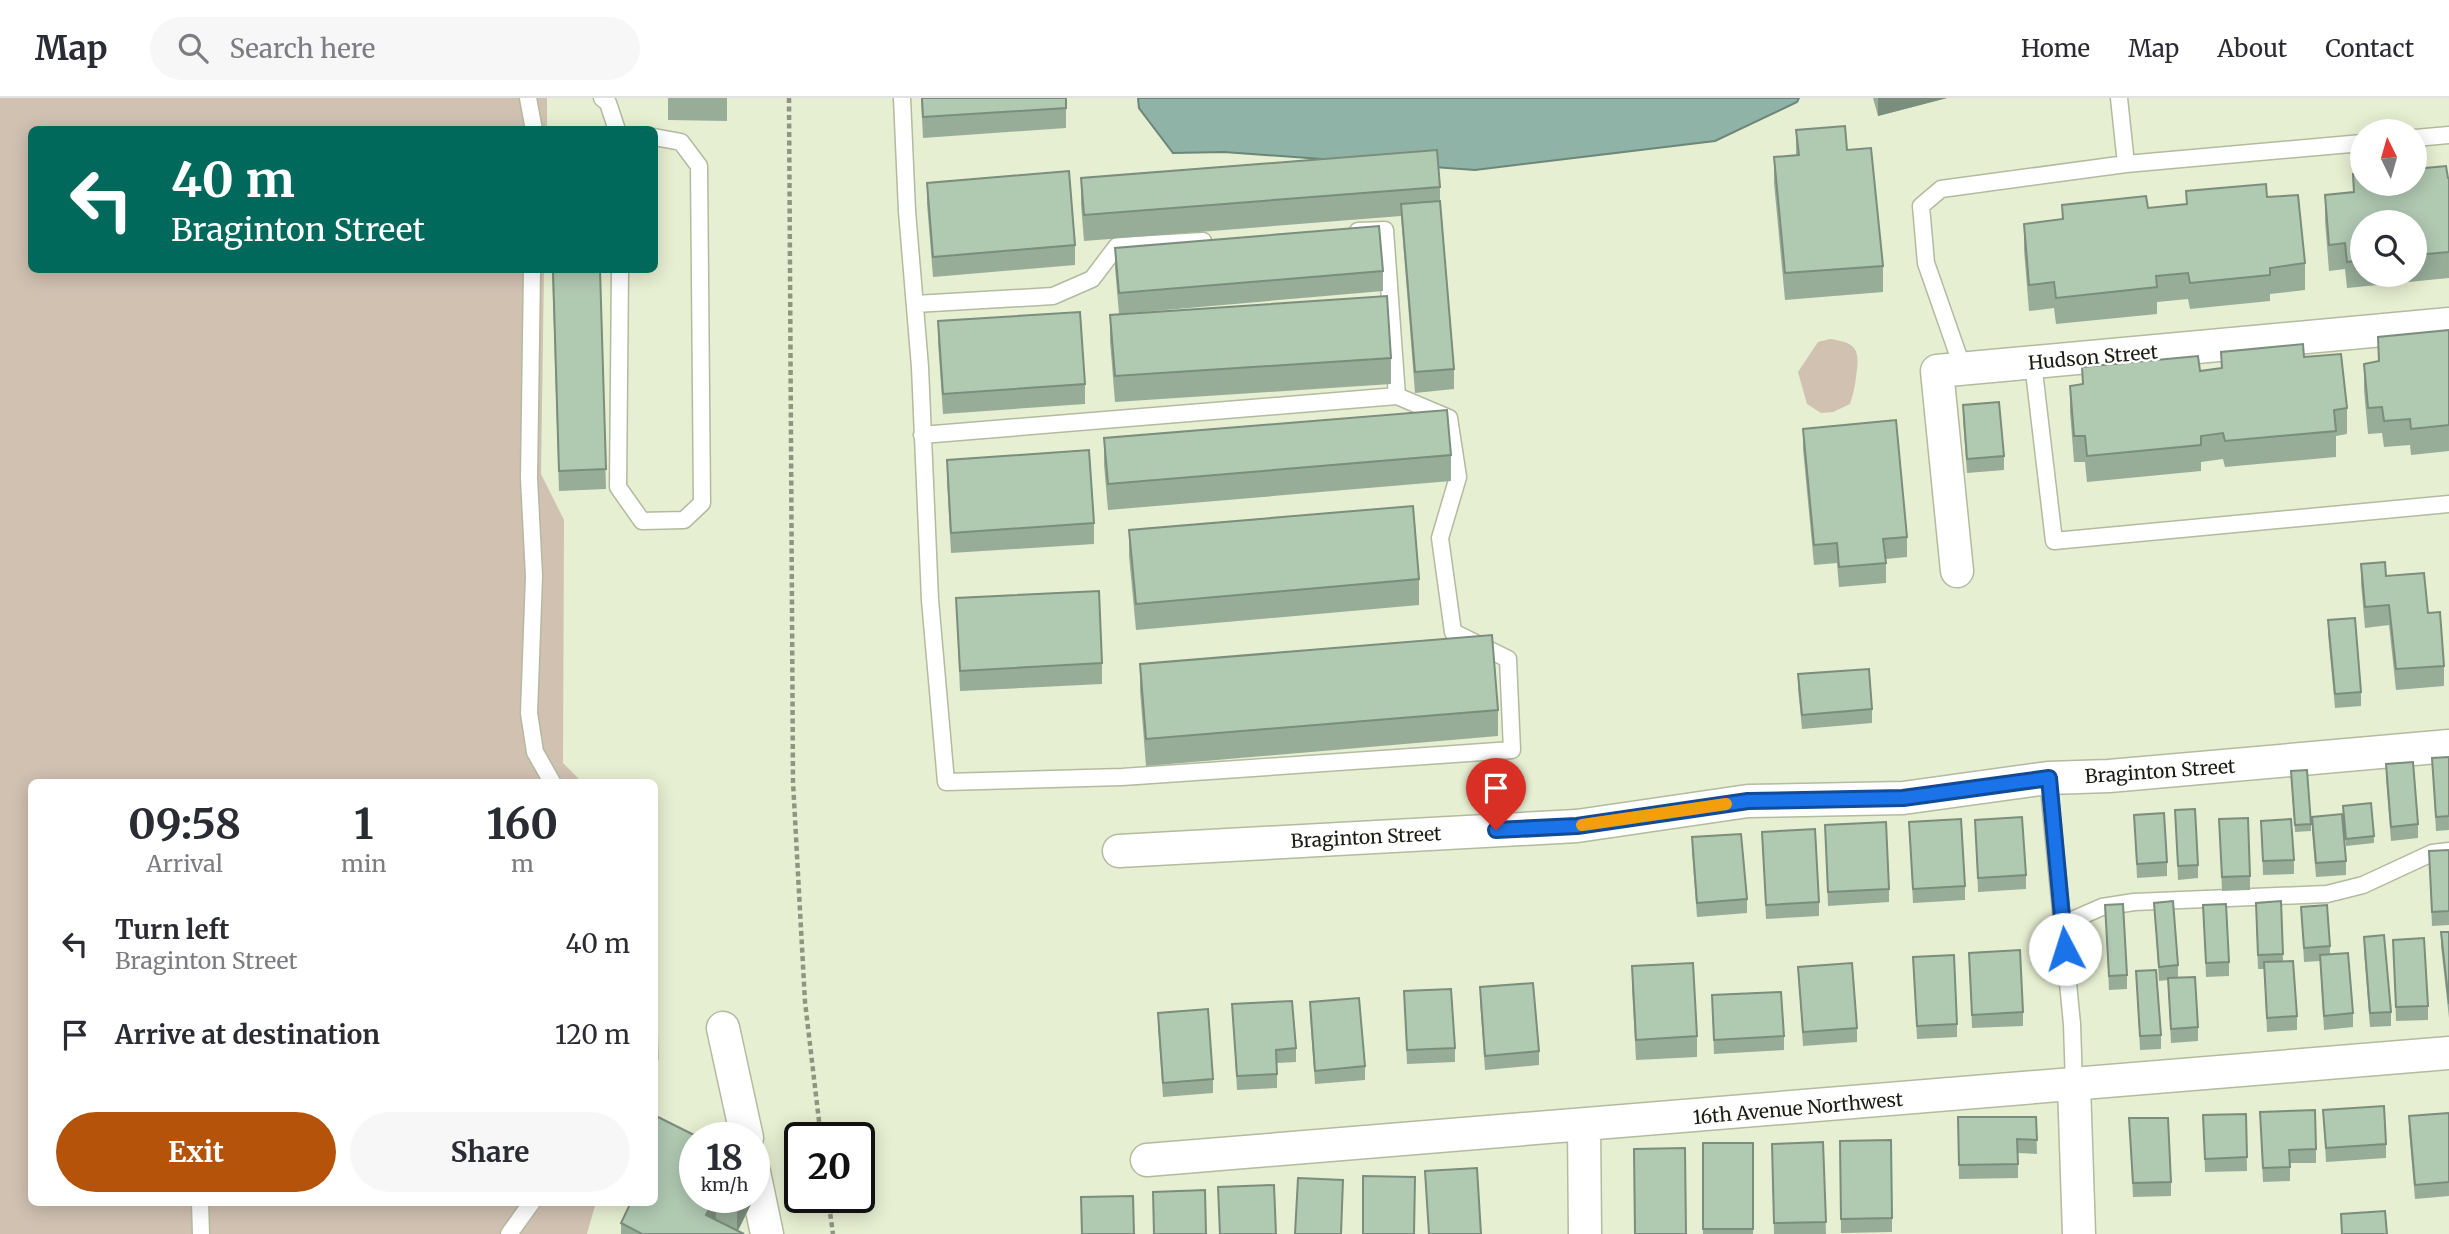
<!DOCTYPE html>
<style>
:root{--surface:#fff;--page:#f7f7f7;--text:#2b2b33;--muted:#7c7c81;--line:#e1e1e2;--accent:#b45309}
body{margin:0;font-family:Merriweather,serif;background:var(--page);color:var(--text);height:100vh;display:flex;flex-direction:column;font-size:26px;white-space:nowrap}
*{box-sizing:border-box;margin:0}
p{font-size:23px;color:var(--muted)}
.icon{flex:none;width:38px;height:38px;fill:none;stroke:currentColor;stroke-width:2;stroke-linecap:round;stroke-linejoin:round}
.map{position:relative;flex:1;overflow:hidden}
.side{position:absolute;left:28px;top:681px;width:630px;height:427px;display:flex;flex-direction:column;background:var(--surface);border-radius:10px;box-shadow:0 4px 18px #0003}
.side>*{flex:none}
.guide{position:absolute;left:28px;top:28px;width:630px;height:147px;border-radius:10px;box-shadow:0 4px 18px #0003;background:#00695c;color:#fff;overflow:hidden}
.needle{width:46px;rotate:355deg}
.tools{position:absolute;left:2350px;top:21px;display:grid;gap:14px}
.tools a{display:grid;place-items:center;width:77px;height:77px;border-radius:50%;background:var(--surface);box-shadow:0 4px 18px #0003;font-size:35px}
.speed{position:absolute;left:679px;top:1024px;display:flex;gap:14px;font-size:35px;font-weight:700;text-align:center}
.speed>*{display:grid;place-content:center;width:91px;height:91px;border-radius:50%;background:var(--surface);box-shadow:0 4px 18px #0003;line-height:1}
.speed small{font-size:18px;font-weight:400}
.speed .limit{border:4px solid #111;border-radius:10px;background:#fff;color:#111}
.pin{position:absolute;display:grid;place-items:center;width:60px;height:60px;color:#fff;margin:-72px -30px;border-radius:50% 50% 50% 0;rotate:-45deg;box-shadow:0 0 7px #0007}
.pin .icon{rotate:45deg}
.me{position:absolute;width:77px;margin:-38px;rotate:355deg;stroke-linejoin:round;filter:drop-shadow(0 0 5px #0008)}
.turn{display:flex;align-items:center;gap:24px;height:147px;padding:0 28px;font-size:32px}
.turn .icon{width:91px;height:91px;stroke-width:2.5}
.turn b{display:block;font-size:49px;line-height:60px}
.eta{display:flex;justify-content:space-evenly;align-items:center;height:119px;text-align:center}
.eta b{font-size:42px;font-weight:700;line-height:49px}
.primary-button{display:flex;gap:14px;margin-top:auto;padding:14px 28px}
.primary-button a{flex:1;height:80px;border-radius:42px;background:var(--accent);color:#fff;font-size:28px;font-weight:700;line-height:80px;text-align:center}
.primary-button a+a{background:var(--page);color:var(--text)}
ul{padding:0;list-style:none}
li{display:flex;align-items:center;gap:21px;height:91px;padding:0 28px}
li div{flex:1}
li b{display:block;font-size:26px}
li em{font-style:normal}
header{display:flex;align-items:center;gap:42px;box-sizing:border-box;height:98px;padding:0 35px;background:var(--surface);border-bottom:2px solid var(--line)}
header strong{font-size:33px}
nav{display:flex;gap:38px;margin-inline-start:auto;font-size:24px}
.search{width:490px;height:63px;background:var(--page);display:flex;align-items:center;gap:18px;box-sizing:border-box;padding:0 24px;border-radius:38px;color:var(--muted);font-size:26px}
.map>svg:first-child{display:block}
.green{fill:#d0c1b1}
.water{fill:#90b3a7;stroke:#6d867a;stroke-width:2}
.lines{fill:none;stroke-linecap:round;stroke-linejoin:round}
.lane-casing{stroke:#b3ba9f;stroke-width:19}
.street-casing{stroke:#b3ba9f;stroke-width:35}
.path{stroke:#8f9580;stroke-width:4.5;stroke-dasharray:5 3.5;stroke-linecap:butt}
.lane{stroke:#fff;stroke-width:16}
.street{stroke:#fff;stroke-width:32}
.wall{fill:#97ad98;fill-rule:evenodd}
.shaded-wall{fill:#7b8d7c}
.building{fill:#b0c9b1;stroke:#7b8d7c;stroke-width:2}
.route-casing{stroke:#114b97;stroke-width:18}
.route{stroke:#1a73e8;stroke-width:12}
.slow{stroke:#f59e0b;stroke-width:12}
.labels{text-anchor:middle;stroke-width:5;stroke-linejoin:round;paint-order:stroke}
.street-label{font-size:19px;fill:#1a1d12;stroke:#fff}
</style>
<header>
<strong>Map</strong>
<div class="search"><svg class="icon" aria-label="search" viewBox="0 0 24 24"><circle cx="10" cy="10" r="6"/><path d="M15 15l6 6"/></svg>Search here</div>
<nav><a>Home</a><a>Map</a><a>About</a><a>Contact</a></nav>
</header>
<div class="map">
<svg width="2449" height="1136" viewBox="0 0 2449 1136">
<rect width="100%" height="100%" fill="#e7efd2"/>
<path class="green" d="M 0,0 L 547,0 L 547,31 L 32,32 L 32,172 L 544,172 L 541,376 L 564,422 L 563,665 L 582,684 L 32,684 L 32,1104 L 596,1104 L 587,1136 L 0,1136 Z
M 1830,241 C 1858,245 1860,252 1856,279 C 1855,288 1853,297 1850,306 L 1833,314 L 1821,315 L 1807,306 L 1798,274 L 1818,244 Z
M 654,834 L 659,961 L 655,970 L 654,970 Z"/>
<path class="water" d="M 1138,0 L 1799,0 L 1797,4 L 1715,43 L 1475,72 L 1224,54 L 1173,55 L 1139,10 Z"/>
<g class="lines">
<defs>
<path id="lane" d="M 528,0 L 534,32
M 602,0 L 608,5 L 617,32
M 902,0 L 907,113 L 920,269 L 930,502 L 946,684 L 1122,679 L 1512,652 L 1508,561 L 1453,534 L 1440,440 L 1458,379 L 1449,320 L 1397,298 L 1385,132 L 1358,133
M 2119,0 L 2126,66 L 2362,45
M 2415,40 L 2449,37
M 532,172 L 529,380 L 534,478 L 529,615 L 535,654 L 552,684
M 620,172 L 618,389 L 642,423 L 684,422 L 702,405 L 699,68 L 681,44 L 654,39
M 915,206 L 1053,198 L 1092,181 L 1117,148 L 1203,143
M 2033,265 L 2054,443 L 2449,406
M 1963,271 L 1926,165 L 1921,108 L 1941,91 L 2126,66
M 922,337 L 1397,298
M 2048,680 L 2072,926 L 2074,987
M 2063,826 L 2102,809 L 2134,804 L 2327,796 L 2363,787 L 2432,755 L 2449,753
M 200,1104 L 201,1136
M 509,1136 L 532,1104"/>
<path id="street" d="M 1957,473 L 1937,273 L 2449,226
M 1119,753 L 1577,728 L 1748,703 L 1903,700 L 2048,680 L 2109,678 L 2449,648
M 723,930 L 747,1040
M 2074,987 L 2079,1136
M 1584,1027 L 1585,1136
M 1147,1062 L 2449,955
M 754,1074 L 767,1136"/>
</defs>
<use href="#lane" class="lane-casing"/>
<use href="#street" class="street-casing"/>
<path class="path" d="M 789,0 L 793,684 L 805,904 L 821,1040
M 828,1099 L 833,1136"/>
<use href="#lane" class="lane"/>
<use href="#street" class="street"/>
</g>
<path class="wall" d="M 668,0 L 727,0 L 727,23 L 668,22 Z
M 921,0 L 1066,0 L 1066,30 L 923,40 Z
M 1873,0 L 1947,0 L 1878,18 Z
M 1796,32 L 1847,52 L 1883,168 L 1883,194 L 1785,202 L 1774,85 L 1774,59 L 1796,57 Z
M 2353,76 L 2449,80 L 2449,180 L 2347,190 L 2345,171 L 2329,173 L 2325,123 L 2325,97 L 2353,94 ZM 2362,124 L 2415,124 L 2415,177 L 2362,177 Z
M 1081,80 L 1440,89 L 1440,110 L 1454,271 L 1454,291 L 1415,295 L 1401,118 L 1084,143 L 1081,106 Z
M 927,85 L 1075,147 L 1075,167 L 933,179 L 927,106 Z
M 2186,93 L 2267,99 L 2305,165 L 2305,192 L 2270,196 L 2270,203 L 2190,211 L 2188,201 L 2157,204 L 2157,216 L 2056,226 L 2054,210 L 2029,213 L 2024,152 L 2024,126 L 2062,121 L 2062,107 L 2148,110 L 2186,106 Z
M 1115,150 L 1383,173 L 1383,193 L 1119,216 L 1115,170 Z
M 552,172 L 600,172 L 606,391 L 559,393 Z
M 1110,217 L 1391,260 L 1391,286 L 1115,304 L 1110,243 Z
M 938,223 L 1085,286 L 1085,306 L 943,316 L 938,244 Z
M 2449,232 L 2449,353 L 2411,357 L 2410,347 L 2384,349 L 2382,335 L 2368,336 L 2364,292 L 2364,266 L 2378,264 L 2378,239 Z
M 2221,254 L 2304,259 L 2347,310 L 2347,336 L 2336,338 L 2336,359 L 2225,369 L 2223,361 L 2201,364 L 2201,373 L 2087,384 L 2085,364 L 2074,364 L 2070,314 L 2070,288 L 2082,286 L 2082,269 L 2200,273 L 2221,270 Z
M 1963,307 L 2004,358 L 2004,372 L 1967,375 L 1963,321 Z
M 1803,331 L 1907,439 L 1907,459 L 1886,461 L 1886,485 L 1839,489 L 1837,465 L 1814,467 L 1803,351 Z
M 1104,340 L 1451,357 L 1451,383 L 1108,412 L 1104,367 Z
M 947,362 L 1094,425 L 1094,446 L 951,455 L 947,382 Z
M 1129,432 L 1419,481 L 1419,507 L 1136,532 L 1129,458 Z
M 2361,466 L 2386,478 L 2444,568 L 2444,588 L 2396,592 L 2389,527 L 2365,530 L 2361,486 Z
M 956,500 L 1102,565 L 1102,586 L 960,593 Z
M 2328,522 L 2361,594 L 2361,608 L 2335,610 L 2328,536 Z
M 1140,566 L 1498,612 L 1498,638 L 1146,668 L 1140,593 Z
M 1798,576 L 1872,611 L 1872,625 L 1802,631 L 1798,590 Z
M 2449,659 L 2449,732 L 2436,733 L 2432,660 Z
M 2386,666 L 2418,726 L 2418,740 L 2391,743 L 2386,680 Z
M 2291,681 L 2311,726 L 2311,733 L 2295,734 Z
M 2343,708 L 2374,738 L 2374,745 L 2346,748 Z
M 2175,712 L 2198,767 L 2198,780 L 2178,782 Z
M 2134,717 L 2167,764 L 2167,778 L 2137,780 Z
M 2312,719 L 2346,763 L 2346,777 L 2316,779 L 2312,733 Z
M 2219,721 L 2250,778 L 2250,792 L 2222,793 Z
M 1975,722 L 2026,777 L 2026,791 L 1978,794 Z
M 2261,723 L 2294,762 L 2294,776 L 2263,777 Z
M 1909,724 L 1965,788 L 1965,802 L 1913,805 Z
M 1825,727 L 1889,791 L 1889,804 L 1828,808 Z
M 1762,734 L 1819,804 L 1819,818 L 1766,821 Z
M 1692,739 L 1747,801 L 1747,815 L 1697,819 L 1692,753 Z
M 2449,752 L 2449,827 L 2432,828 L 2429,753 Z
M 2281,803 L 2283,863 L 2297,918 L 2297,932 L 2267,934 L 2264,871 L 2258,871 L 2256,818 Z
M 2154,805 L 2178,867 L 2178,880 L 2198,929 L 2198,943 L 2171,945 L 2168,882 L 2159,883 Z
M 2105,807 L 2127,877 L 2127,891 L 2109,892 Z
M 2203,807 L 2229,864 L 2229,878 L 2206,879 Z
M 2301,809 L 2330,848 L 2330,857 L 2353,915 L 2353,929 L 2324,932 L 2320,863 L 2304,864 Z
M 2441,834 L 2449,834 L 2449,920 L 2441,848 Z
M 2364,839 L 2391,914 L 2391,928 L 2370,929 L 2364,853 Z
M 2393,842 L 2428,908 L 2428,922 L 2396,923 Z
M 1969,855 L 2023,914 L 2023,928 L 1972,930 Z
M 1913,859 L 1957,926 L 1957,939 L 1917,941 Z
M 1632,868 L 1697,938 L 1697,959 L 1636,962 L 1632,889 Z
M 1798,869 L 1857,930 L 1857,944 L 1803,948 Z
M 2136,873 L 2161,937 L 2161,951 L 2140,952 Z
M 1480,889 L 1539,953 L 1539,967 L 1485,972 L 1480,903 Z
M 1404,893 L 1455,950 L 1455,964 L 1407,966 Z
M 1712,897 L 1784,938 L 1784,952 L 1714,956 Z
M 1310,904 L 1365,968 L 1365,982 L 1315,986 L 1310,918 Z
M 1232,906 L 1296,950 L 1296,964 L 1277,965 L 1277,990 L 1237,992 Z
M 1158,915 L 1213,981 L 1213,995 L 1163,999 L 1158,929 Z
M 2323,1012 L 2386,1046 L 2386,1060 L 2326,1064 Z
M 2260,1014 L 2316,1051 L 2316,1065 L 2290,1065 L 2290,1083 L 2263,1084 Z
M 2449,1015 L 2449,1098 L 2415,1101 L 2409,1032 L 2409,1018 Z
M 2246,1016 L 2247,1073 L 2205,1074 L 2203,1017 Z
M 1958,1019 L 2036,1019 L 2037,1056 L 2018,1055 L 2018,1080 L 1959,1081 Z
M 2129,1020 L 2171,1084 L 2171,1098 L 2133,1099 Z
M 1840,1043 L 1892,1120 L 1892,1134 L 1841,1135 Z
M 1823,1044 L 1826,1136 L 1774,1136 L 1772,1060 Z
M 1703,1045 L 1753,1045 L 1753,1136 L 1703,1136 Z
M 757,1094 L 738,1133 L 744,1136 L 621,1136 L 621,1125 L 631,1106 L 628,1104 L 654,1104 L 695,1099 L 754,1099 Z"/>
<path class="shaded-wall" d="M 1878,0 L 1947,0 L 1878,18 Z
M 757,1068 L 757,1094 L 737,1134 L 737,1108 L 742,1099 L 754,1099 L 754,1074 Z
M 715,1099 L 716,1099 L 716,1123 L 706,1117 Z"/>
<path class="building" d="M 922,0 L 1066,0 L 1066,10 L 923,19 Z
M 1845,28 L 1847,52 L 1871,50 L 1883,168 L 1785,175 L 1774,59 L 1799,57 L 1796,32 Z
M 1437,52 L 1440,89 L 1084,117 L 1081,80 Z
M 2446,68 L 2448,80 L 2449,80 L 2449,154 L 2415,157 L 2415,124 L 2362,124 L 2362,162 L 2347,164 L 2345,145 L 2329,147 L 2325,97 L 2354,94 L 2353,76 L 2362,75 L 2362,86 L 2415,86 L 2415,71 Z
M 1069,73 L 1075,147 L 933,159 L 927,85 Z
M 2266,86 L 2267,99 L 2298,97 L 2305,165 L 2270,170 L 2270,177 L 2190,185 L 2188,175 L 2156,178 L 2157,189 L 2056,200 L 2054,184 L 2029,187 L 2024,126 L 2063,121 L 2062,107 L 2146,98 L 2148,110 L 2187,106 L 2186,93 Z
M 1440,103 L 1454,271 L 1415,274 L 1401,106 Z
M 1379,128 L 1383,173 L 1119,195 L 1115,150 Z
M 553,172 L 600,172 L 606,371 L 559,373 Z
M 1387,198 L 1391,260 L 1115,278 L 1110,217 Z
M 1080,214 L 1085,286 L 943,296 L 938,223 Z
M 2449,232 L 2449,327 L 2411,331 L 2410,321 L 2384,323 L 2382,309 L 2368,310 L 2364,266 L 2379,263 L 2378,239 Z
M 2303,246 L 2304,259 L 2341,256 L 2347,310 L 2334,312 L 2336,333 L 2225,343 L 2223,335 L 2201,338 L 2201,347 L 2087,358 L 2085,338 L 2074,338 L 2070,288 L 2083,286 L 2082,269 L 2198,258 L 2200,273 L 2222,270 L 2221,254 Z
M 1999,304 L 2004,358 L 1967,361 L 1963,307 Z
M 1447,312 L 1451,357 L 1108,386 L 1104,340 Z
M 1896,322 L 1907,439 L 1883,441 L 1886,465 L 1839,469 L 1837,445 L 1814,447 L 1803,331 Z
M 1089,352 L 1094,425 L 951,435 L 947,362 Z
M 1413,408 L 1419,481 L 1136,506 L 1129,432 Z
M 2385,464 L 2386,478 L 2424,475 L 2428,515 L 2440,514 L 2444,568 L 2396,571 L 2389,507 L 2365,509 L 2361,466 Z
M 1099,493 L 1102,565 L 960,573 L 956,500 Z
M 2355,520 L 2361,594 L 2335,596 L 2328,522 Z
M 1492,537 L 1498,612 L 1146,641 L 1140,566 Z
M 1869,571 L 1872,611 L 1802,617 L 1798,576 Z
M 2449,659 L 2449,718 L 2436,719 L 2432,660 Z
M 2413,664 L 2418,726 L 2391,729 L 2386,666 Z
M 2307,672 L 2311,726 L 2295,727 L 2291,673 Z
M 2371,705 L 2374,738 L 2346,741 L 2343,708 Z
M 2195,711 L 2198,767 L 2178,768 L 2175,712 Z
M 2164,715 L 2167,764 L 2137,766 L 2134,717 Z
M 2342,716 L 2346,763 L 2316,765 L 2312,719 Z
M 2022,719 L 2026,777 L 1978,780 L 1975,722 Z
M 2248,720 L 2250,778 L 2222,779 L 2219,721 Z
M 1961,721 L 1965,788 L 1913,791 L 1909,724 Z
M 2291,721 L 2294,762 L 2263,763 L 2261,723 Z
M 1886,724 L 1889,791 L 1828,794 L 1825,727 Z
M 1815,731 L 1819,804 L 1766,807 L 1762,734 Z
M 1741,736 L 1747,801 L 1697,805 L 1692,739 Z
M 2449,752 L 2449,813 L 2432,814 L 2429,753 Z
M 2173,803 L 2178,867 L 2159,869 L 2154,805 Z
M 2281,803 L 2283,856 L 2258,857 L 2256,805 Z
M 2123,806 L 2127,877 L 2109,878 L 2105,807 Z
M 2226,806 L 2229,864 L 2206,865 L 2203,807 Z
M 2327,807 L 2330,848 L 2304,850 L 2301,809 Z
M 2441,834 L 2449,834 L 2449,906 Z
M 2384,837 L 2391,914 L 2370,915 L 2364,839 Z
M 2424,840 L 2428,908 L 2396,909 L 2393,842 Z
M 2020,852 L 2023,914 L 1972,917 L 1969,855 Z
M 2348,855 L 2353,915 L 2324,918 L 2320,857 Z
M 1954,857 L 1957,926 L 1917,928 L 1913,859 Z
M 2293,863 L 2297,918 L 2267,920 L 2264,864 Z
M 1693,865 L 1697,938 L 1636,942 L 1632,868 Z
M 1852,865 L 1857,930 L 1803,934 L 1798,869 Z
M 2156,872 L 2161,937 L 2140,938 L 2136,873 Z
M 2195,879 L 2198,929 L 2171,931 L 2168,880 Z
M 1533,885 L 1539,953 L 1485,958 L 1480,889 Z
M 1451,891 L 1455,950 L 1407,952 L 1404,893 Z
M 1781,894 L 1784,938 L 1714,942 L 1712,897 Z
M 1359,900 L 1365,968 L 1315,973 L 1310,904 Z
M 1292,903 L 1296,950 L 1276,952 L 1277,976 L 1237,978 L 1232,906 Z
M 1208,911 L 1213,981 L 1163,985 L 1158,915 Z
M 2384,1008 L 2386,1046 L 2326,1050 L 2323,1012 Z
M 2315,1012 L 2316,1051 L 2289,1052 L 2290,1069 L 2263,1070 L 2260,1014 Z
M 2449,1015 L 2449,1084 L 2415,1087 L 2409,1018 Z
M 2246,1016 L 2247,1059 L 2205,1061 L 2203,1017 Z
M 654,1017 L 700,1040 L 695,1040 L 695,1099 L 715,1099 L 706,1117 L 744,1136 L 642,1136 L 621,1125 L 631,1104 L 654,1104 Z
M 1958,1019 L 2036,1019 L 2037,1042 L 2017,1041 L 2018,1066 L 1959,1067 Z
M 2129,1020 L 2168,1020 L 2171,1084 L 2133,1085 Z
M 1891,1042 L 1892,1120 L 1841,1121 L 1840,1043 Z
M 1823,1044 L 1826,1124 L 1774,1125 L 1772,1046 Z
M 1703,1045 L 1753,1045 L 1753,1131 L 1703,1131 Z
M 1685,1050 L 1686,1136 L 1635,1136 L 1634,1051 Z
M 1477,1070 L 1481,1136 L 1429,1136 L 1425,1073 Z
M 1363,1078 L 1415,1079 L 1414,1136 L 1363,1136 Z
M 1298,1080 L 1343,1082 L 1341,1136 L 1295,1136 Z
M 1274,1087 L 1276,1136 L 1220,1136 L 1218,1089 Z
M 1205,1092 L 1206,1136 L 1154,1136 L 1153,1094 Z
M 1133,1098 L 1134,1136 L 1082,1136 L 1081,1099 Z
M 720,1099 L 742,1099 L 737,1108 Z
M 2385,1113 L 2387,1136 L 2342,1136 L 2341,1116 Z"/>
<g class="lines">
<defs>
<path id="route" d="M 1496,732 L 1577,728 L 1748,703 L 1903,700 L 2049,680 L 2065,851"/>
</defs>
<use href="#route" class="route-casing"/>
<use href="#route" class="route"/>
<path class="slow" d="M 1582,727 L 1726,706"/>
</g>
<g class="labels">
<g class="street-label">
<text transform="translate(2093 259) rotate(-5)" y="7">Hudson Street</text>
<text transform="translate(2160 673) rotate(-4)" y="7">Braginton Street</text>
<text transform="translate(1366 739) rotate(-3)" y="7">Braginton Street</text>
<text transform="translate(1798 1010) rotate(-5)" y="7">16th Avenue Northwest</text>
</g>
</g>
</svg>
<div class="tools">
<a><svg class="needle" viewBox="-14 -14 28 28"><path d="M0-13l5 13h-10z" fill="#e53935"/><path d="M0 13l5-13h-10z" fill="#7c7c81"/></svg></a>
<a><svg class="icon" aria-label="search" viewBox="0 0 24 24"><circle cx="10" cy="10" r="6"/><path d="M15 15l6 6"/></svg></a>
</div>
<div class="speed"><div>18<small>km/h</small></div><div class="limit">20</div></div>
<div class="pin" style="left:1496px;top:732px;background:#d93025"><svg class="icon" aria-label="arrive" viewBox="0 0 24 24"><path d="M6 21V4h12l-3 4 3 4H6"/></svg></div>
<svg class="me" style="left:2065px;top:851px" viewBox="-20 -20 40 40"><circle r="19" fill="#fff"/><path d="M0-13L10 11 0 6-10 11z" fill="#1a73e8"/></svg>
<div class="guide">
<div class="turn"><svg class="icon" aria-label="left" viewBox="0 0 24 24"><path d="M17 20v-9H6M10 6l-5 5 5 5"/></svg><div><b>40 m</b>Braginton Street</div></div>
</div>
<section class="side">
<div class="eta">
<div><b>09:58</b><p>Arrival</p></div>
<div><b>1</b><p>min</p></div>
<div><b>160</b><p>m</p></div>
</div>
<ul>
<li><svg class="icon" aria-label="left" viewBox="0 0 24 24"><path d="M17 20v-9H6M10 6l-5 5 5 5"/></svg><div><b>Turn left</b><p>Braginton Street</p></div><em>40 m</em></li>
<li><svg class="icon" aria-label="arrive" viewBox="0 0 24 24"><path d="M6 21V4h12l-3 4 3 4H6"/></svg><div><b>Arrive at destination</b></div><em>120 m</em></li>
</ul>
<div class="primary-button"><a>Exit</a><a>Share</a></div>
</section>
</div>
